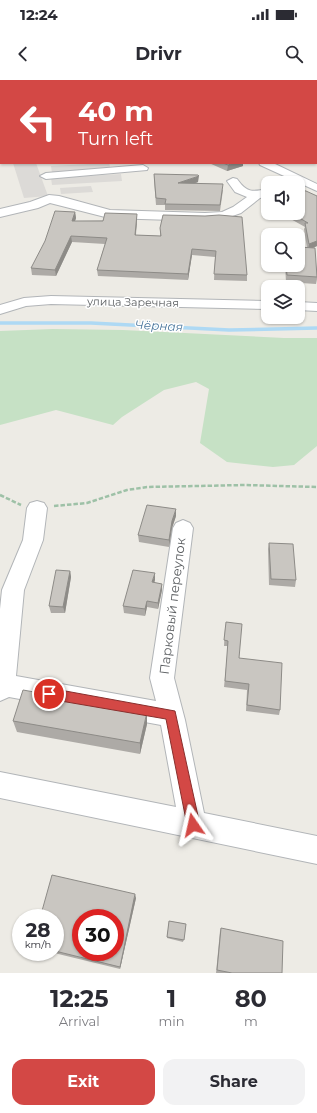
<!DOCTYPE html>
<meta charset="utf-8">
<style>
:root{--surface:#fff;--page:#f2f2f3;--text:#2b2b33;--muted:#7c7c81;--accent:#d34845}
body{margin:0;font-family:Montserrat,sans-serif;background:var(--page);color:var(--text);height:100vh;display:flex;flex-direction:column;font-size:15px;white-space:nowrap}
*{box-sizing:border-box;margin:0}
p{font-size:13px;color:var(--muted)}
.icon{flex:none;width:22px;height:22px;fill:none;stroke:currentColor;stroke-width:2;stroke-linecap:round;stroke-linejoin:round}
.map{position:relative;height:893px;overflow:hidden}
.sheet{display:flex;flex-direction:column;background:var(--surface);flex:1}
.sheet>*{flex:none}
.hud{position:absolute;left:0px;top:0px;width:317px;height:84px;box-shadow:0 1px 3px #0004;background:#d34845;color:#fff;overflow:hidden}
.buttons{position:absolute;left:261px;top:96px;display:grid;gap:8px}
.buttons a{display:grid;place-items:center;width:44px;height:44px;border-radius:8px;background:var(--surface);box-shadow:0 1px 3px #0004;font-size:20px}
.speed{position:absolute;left:12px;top:829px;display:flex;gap:8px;font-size:20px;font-weight:700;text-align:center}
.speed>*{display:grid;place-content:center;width:52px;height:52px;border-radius:50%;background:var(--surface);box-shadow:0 1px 3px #0004;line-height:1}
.speed small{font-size:10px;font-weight:400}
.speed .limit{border:6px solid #d22;background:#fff;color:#111}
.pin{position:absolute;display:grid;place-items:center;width:34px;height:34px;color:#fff;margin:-17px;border:2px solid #fff;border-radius:50%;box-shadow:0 1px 4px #0007}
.me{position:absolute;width:44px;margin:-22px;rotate:349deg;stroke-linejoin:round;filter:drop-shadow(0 0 3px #0008)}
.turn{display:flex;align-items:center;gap:14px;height:84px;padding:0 12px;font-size:18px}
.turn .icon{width:52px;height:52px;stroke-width:2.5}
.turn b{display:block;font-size:28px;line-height:34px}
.eta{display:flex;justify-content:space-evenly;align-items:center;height:68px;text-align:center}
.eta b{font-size:24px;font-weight:700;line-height:28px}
.action{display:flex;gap:8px;margin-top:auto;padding:8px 12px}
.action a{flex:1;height:46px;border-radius:12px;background:var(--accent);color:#fff;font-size:16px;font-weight:700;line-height:46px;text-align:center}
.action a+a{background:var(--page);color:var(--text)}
.status{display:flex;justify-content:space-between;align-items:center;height:28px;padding:0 20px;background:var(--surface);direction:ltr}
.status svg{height:11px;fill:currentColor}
header{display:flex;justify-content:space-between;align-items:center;height:52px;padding:0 12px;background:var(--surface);font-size:18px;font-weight:700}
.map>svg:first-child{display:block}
.industrial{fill:#dcdad7}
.green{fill:#c6e1c5}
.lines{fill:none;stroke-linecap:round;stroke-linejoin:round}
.stream{stroke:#aed9f4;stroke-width:3.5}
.minor-casing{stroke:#b2b5b8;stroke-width:2}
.path{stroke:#9ec1a7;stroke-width:2.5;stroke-dasharray:4.5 2;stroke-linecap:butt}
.minor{fill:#fff;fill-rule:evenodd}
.wall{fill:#adaaa6}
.shaded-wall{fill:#8d8b87}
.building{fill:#c9c6c1;stroke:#8d8b87;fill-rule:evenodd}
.route{fill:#d34845;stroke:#892f2d}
.labels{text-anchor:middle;stroke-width:3;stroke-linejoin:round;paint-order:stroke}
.far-street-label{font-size:11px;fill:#5d6063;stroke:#fff}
.far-water-label{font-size:12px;font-style:italic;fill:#4a769c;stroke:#fff}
.street-label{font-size:13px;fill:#5d6063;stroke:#fff}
</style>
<div class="status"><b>12:24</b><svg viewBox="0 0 49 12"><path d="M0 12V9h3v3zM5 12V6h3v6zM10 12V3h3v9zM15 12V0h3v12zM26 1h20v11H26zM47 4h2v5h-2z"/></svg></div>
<header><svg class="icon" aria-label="back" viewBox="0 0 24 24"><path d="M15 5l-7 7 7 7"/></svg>Drivr<svg class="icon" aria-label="search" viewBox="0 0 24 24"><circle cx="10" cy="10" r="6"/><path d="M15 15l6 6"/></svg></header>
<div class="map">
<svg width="317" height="893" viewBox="0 0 317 893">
<rect width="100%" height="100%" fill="#edebe5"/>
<path class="industrial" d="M 13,83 L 36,83 L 48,116 L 24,118 Z
M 109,83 L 111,90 L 52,93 L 51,86 Z
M 121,94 L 122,101 L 52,105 L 51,98 Z
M 91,106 L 93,112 L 61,114 L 60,108 Z"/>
<path class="green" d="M 53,249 L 123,250 L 284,258 L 317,258 L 317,366 L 294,385 L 273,387 L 227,382 L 200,363 L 209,309 L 196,302 L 164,310 L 122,337 L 113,345 L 56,330 L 0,345 L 0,251 Z"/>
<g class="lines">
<path class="stream" d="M 0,243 L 91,243 L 229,250 L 317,248"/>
<defs>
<path id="minor" d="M 114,0 L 123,0 L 123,1 L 114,1 Z
M 316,10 L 317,10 L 317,16 L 316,16 Z
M 0,63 L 1,63 L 1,69 L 0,69 Z
M 259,83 L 273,83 L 317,104 L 317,111 L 260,85 Z
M 143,85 L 148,88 L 147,90 L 46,99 L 40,96 L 46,93 Z
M 233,98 L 237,99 C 247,113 252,112 268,109 L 268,116 L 260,118 L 241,133 L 224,139 L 205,141 L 109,138 L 50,123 L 38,128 L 0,137 L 0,129 L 30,122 L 49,115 L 59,116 L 110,130 L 205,133 L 222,132 L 233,127 L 247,117 L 235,112 L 227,101 Z
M 51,216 L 268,221 L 268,229 L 51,224 L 26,226 L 0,234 L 0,225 L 24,218 Z
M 298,222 L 317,223 L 317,231 L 298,230 Z
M 37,421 L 44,423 L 47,428 L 43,460 L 24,510 L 16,596 L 156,621 L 150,598 L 173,448 L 176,443 L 183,440 L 190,443 L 193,448 L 174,598 L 185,640 L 204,733 L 317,756 L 317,784 L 0,718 L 0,692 L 176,727 L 161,645 L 9,617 L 0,621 L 0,529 L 2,510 L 23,460 L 27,428 L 30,423 Z"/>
</defs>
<use href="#minor" class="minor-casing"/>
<path class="path" d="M 0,415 L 21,425
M 54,426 L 87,423 L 127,410 L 147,407 L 245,405 L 317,407"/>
<use href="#minor" class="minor"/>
</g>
<path class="wall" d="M 316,49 L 317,50 L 317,81 L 316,81 Z
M 209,83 L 243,83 L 243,86 L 227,91 Z
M 154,94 L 198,102 L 194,104 L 223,110 L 220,131 L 165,130 L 165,125 L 156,125 L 154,100 Z
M 317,116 L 317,166 L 313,168 L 317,191 L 317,199 L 316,204 L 286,202 L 285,185 L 298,185 L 307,168 L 304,149 L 305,147 L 280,133 L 298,133 Z
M 75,132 L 76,138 L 75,141 L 137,140 L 136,155 L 160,156 L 160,148 L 205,136 L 247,195 L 247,201 L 214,200 L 215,177 L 192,175 L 188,200 L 98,196 L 97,190 L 105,164 L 72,162 L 56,196 L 32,195 L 31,188 Z
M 176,436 L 172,448 L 169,467 L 139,462 L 138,455 Z
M 269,463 L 296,500 L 295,507 L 269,505 L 268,469 Z
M 70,491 L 71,497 L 65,533 L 51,533 L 49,526 Z
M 155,500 L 154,503 L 162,504 L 162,510 L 158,529 L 147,527 L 145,536 L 124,533 L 123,526 Z
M 225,548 L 239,578 L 280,630 L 279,635 L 246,631 L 247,610 L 224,607 L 228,566 L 224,566 Z
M 13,641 L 147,644 L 140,674 L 17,652 Z
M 136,818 L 120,889 L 50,872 L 55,872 L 55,838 Z
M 169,841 L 186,844 L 183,862 L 167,858 Z
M 221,848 L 282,893 L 216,893 L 220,851 Z"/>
<path class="shaded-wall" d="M 235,83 L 243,83 L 243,86 L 227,91 L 228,85 Z
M 199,96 L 198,102 L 177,109 L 178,103 Z
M 75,132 L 76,138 L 73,147 L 72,141 Z
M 137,134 L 137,140 L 135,162 L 135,155 Z
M 71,156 L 72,162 L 56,196 L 55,190 Z
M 317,161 L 317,166 L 308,170 L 309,164 Z
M 192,169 L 192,175 L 188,200 L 188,194 Z
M 176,429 L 176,436 L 172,448 L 169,467 L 169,460 L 172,441 Z
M 70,491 L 71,497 L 65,533 L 63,527 Z
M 155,493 L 155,500 L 152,509 L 152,502 Z
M 162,504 L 162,510 L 158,529 L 158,523 Z
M 147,521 L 147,527 L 145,536 L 145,529 Z
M 147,632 L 147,644 L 140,674 L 140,663 Z
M 135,814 L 136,818 L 120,889 L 120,887 Z"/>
<path class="building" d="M 161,0 L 201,0 L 203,1 L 163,1 Z
M 316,49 L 317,50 L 317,75 L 316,75 Z
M 223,83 L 235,83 L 228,85 Z
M 154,94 L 198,95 L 199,96 L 178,103 L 223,104 L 220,125 L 165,124 L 166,119 L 156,118 Z
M 298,110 L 300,110 L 306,111 L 317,116 L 317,161 L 309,164 L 305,143 L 308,143 L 291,133 L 298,133 Z
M 55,131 L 75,132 L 72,141 L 103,141 L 105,133 L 137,134 L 135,155 L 161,156 L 160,148 L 163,135 L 205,136 L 219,135 L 242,137 L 247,195 L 214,194 L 216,171 L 192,169 L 188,194 L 97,190 L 107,158 L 71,156 L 55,190 L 31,188 L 45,161 Z
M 298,167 L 315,168 L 317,197 L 287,195 L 286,185 L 298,185 Z
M 147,425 L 176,429 L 172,441 L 169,460 L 138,455 Z
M 269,463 L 293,464 L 296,500 L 271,499 Z
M 56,490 L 70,491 L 63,527 L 49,526 Z
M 133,490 L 155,493 L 152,502 L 162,504 L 158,523 L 147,521 L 145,529 L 123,526 Z
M 226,542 L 242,544 L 239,578 L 282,583 L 280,630 L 247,625 L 249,604 L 225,601 L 228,561 L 224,560 Z
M 23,610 L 147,632 L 140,663 L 13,641 Z
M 52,795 L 135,814 L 120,887 L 55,871 L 55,838 L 40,838 ZM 81,838 L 115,838 L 115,872 L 81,872 Z
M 169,841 L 186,844 L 184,860 L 167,857 Z
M 221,848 L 283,861 L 282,893 L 232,893 L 217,890 Z"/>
<path class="route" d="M 49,608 L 175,631 L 200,745 L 198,750 L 193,751 L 189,750 L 187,745 L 166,639 L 49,619 L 45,617 L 43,614 L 45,610 Z"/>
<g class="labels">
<g class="far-street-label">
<text transform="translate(133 222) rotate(1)" y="4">улица Заречная</text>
</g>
<g class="far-water-label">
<text transform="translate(159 246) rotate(3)" y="4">Чёрная</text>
</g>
<g class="street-label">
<text transform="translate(172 526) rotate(-83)" y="5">Парковый переулок</text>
</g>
</g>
</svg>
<div class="buttons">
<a><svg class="icon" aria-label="sound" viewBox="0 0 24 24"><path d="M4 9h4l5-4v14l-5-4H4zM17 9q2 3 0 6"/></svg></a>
<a><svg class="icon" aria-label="search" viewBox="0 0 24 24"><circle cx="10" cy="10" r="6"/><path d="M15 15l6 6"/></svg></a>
<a><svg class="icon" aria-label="layers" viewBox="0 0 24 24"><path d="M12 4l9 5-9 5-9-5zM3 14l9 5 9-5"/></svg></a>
</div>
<div class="speed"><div>28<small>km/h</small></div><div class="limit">30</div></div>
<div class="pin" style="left:49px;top:614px;background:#d93025"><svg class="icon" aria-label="arrive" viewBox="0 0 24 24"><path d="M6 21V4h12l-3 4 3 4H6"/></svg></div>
<svg class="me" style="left:193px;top:745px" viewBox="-20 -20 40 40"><path d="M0-17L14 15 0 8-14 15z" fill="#d34845" stroke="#fff" stroke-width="4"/></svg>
<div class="hud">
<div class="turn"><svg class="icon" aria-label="left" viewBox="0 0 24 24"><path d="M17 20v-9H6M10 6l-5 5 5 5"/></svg><div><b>40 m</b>Turn left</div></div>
</div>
</div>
<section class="sheet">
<div class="eta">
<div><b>12:25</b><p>Arrival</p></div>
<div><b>1</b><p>min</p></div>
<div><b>80</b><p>m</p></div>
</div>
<div class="action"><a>Exit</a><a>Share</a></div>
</section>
